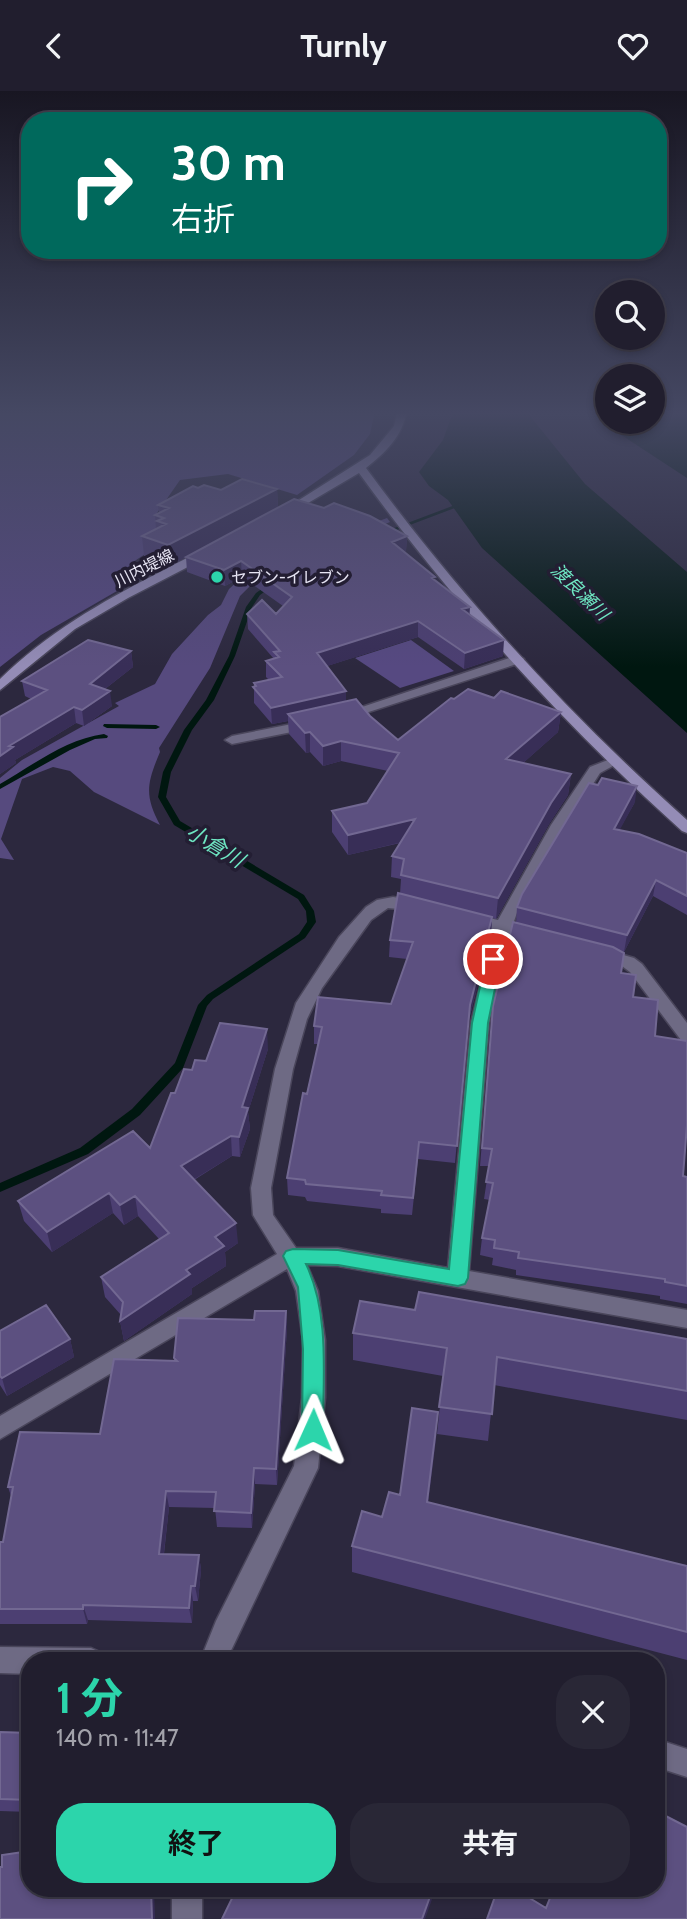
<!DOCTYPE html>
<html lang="ja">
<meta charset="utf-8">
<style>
:root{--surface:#211e2e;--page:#292736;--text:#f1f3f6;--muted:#a2a2aa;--line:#3e3c4a;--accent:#2cd5ab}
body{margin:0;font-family:Cabin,"Noto Sans JP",sans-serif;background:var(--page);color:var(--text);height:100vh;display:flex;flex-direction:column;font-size:26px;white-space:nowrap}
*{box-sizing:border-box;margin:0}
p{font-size:23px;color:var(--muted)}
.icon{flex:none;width:38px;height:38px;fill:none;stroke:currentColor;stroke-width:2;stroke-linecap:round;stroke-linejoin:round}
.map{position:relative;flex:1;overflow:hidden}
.panel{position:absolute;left:21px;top:1561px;width:644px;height:245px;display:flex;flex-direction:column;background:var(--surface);border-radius:28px;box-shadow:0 4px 10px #0003,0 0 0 2px var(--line)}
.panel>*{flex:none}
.top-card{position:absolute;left:21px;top:21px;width:646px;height:147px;border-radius:28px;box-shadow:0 4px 10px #0003,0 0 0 2px var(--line);background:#00695c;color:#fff;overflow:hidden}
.buttons{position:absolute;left:595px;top:189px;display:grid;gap:14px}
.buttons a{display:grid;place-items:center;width:70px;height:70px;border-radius:50%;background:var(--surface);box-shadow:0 4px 10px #0003,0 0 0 2px var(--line);font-size:35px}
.pin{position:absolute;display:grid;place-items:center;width:60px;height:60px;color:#fff;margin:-30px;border:4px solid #fff;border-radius:50%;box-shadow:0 2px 7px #0007}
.me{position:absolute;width:77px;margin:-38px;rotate:1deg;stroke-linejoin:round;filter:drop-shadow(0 0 5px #0008)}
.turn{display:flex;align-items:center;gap:24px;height:147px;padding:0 35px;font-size:32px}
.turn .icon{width:91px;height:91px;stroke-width:2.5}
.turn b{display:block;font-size:49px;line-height:60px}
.round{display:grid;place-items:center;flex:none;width:74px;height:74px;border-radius:28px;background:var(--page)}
.summary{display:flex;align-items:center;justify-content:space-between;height:119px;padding:0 35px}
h1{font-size:42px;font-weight:700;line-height:52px;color:var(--accent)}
.cta{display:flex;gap:14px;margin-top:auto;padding:14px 35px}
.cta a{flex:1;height:80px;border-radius:28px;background:var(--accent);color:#111;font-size:28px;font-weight:700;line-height:80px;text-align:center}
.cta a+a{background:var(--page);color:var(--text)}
header{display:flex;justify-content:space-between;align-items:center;height:91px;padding:0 35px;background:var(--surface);font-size:32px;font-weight:700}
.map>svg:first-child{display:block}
.green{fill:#564a7e}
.forest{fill:#564981}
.water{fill:#001710}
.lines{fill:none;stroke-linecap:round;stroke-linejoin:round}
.stream{fill:#001710;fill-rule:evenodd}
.street-casing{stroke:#4a465b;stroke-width:3}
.secondary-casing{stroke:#4a465b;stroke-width:3}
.street{fill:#6e6a84;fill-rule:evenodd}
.secondary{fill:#948cb6;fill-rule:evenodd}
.wall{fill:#4c3f72}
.shaded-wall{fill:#382e57}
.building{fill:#5c5080;stroke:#726892;stroke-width:2}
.route{fill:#2cd5ab;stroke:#1d8a6f;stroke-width:2}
.poi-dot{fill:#2cd5ab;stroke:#231e33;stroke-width:2.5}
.labels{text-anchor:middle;stroke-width:7;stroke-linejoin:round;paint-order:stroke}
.far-street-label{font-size:16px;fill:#e7e5f4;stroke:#231e33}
.far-poi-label{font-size:16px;fill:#e7e5f4;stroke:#231e33;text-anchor:start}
.far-water-label{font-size:18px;font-style:italic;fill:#6ee6c2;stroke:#231e33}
.water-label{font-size:21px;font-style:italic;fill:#6ee6c2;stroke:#231e33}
</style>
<header><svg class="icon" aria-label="back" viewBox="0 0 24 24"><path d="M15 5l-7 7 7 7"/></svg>Turnly<svg class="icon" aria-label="heart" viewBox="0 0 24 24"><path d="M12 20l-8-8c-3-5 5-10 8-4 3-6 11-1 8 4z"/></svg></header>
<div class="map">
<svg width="687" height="1828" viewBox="0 0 687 1828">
<rect width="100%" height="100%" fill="#2c283e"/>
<path class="green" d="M 387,427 L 390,431 L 270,481 L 250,495 L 240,505 L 210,577 L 159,657 L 160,661 C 147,692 144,704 160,734 L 94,701 L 70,680 L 53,676 L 22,688 L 1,748 L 14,769 L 0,767 L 0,687 L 22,669 L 119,615 L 115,612 L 155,593 L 172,563 L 208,524 L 221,514 L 229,498 L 239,489 L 270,470 Z"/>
<path class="forest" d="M 0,320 L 375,320 L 370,343 L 354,364 L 297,404 L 228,383 L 180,389 L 157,422 L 156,456 L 133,471 L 148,482 L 41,544 L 0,576 Z
M 411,549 L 454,580 L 400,597 L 355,567 Z"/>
<path class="water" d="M 451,320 L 526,320 L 585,393 L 687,481 L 687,642 L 482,457 L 448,409 L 429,395 L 419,381 L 443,349 L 452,324 Z
M 596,320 L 607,320 L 607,331 L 653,331 L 653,320 L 687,320 L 687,387 L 603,332 Z"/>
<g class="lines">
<path class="stream" d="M 463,411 L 468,412 L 386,443 L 381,442 Z
M 270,492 L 275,493 L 260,504 L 252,516 L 235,565 L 214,609 L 192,639 L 171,681 L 166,706 L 180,730 L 304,804 L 314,820 L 316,831 L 305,847 L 213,908 L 207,915 L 183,977 L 140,1024 L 88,1063 L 0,1101 L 0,1092 L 80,1057 L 132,1018 L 175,972 L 198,914 L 207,904 L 299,843 L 307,831 L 306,820 L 298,808 L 174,734 L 158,706 L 163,681 L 184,639 L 206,609 L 229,565 L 246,516 L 256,502 Z
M 104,633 L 156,634 L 160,636 L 156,638 L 107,637 L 103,635 Z
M 104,643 L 108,645 L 107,647 L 95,648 L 70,659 L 0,698 L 0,693 C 33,674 66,648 104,643 Z"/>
<defs>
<path id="street" d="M 518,564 L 524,568 L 523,571 L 347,628 L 337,628 L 335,625 Z
M 312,629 L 319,633 L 317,636 L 232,653 L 225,649 L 232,645 Z
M 613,667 L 620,671 L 600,682 L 567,734 L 518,819 L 513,833 L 538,839 L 540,843 L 532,848 L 509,843 L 505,854 L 489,932 L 469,1180 L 687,1219 L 687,1237 L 338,1175 L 307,1174 L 318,1200 L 325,1249 L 325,1307 L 318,1377 L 226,1570 L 200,1570 L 216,1530 L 294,1375 L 302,1307 L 303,1249 L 296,1200 L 287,1178 L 0,1348 L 0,1325 L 277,1163 L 253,1124 L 251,1097 L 275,978 L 296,912 L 339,846 L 366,816 L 377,809 L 393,806 L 420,810 L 428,815 L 420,820 L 388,817 L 371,829 L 322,897 L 307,928 L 293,978 L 271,1097 L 273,1124 L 296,1157 L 338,1157 L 448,1177 L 471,932 L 494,839 L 465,832 L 463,828 L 471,823 L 498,829 L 551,734 L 590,676 Z
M 599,857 L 634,867 L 642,873 L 687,932 L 687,951 L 681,949 L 630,881 L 622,875 L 593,866 L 591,862 L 593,858 Z
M 0,1556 L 91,1557 L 100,1561 L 104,1570 L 30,1570 L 30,1583 L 0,1582 Z
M 656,1648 L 687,1658 L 687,1686 L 656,1676 Z
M 172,1797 L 202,1797 L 202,1828 L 172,1828 Z"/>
<path id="secondary" d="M 397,320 L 407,320 C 402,346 386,361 366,377 C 459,504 569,624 687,729 L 687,742 L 682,740 C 563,633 453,512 359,382 L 286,425 L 277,423 L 370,364 L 394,335 Z
M 207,459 L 213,462 L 211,464 L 128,507 L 75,538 L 0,599 L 0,588 C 46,543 101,511 158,482 C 174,474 190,464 207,459 Z"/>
</defs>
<use href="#street" class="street-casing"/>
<use href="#secondary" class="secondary-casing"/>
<use href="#street" class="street"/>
<use href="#secondary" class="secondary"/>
</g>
<path class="wall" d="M 198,397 L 221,399 L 277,398 L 278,417 L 407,445 L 406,460 L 404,461 L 470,524 L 503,565 L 464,578 L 418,546 L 327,575 L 346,610 L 370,625 L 398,649 L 454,608 L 494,607 L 561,621 L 558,641 L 523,672 L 571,683 L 568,704 L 549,733 L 496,828 L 492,827 L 491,843 L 468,932 L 455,1072 L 418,1068 L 412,1124 L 381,1122 L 381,1118 L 307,1110 L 305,1106 L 288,1104 L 287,1087 L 318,953 L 314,953 L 314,935 L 391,913 L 407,868 L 389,866 L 390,849 L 400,803 L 401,788 L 391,786 L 392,765 L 400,752 L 348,764 L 332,741 L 332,720 L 367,712 L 388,680 L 341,670 L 323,675 L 310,661 L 306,662 L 289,643 L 288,630 L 272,633 L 254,612 L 254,592 L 269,589 L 266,586 L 266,570 L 274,568 L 248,538 L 247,523 L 276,523 L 283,515 L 242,486 L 225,495 L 187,481 L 186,466 L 170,475 L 144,465 L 142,445 L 156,438 L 155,424 L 159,422 L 158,414 Z
M 131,560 L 133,576 L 105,598 L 112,615 L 84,635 L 76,632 L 15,669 L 16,672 L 0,683 L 0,626 L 31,608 L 25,605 L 22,590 Z
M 635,711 L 619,739 L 687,762 L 687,824 L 653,805 L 624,861 L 619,859 L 621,882 L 655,945 L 683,1085 L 687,1086 L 687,1213 L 660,1208 L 660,1205 L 516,1184 L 516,1179 L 492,1174 L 493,1167 L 480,1164 L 482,1147 L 490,1109 L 484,1108 L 489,1075 L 480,1075 L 493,915 L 516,832 L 517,816 Z
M 268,958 L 248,1021 L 250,1038 L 240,1066 L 232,1065 L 194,1089 L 238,1152 L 225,1161 L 226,1175 L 192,1197 L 192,1203 L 124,1250 L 120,1230 L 121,1224 L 105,1206 L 101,1186 L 159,1148 L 138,1125 L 124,1134 L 113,1122 L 52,1161 L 24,1130 L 18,1110 L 150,1057 L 175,1002 L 192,979 L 206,970 Z
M 415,1219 L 687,1248 L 687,1329 L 494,1294 L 488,1350 L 437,1343 L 443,1285 L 353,1269 L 353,1242 Z
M 286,1220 L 287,1237 L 277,1394 L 255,1393 L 252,1437 L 217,1436 L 215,1417 L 169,1416 L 164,1463 L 199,1464 L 201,1479 L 198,1510 L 193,1510 L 192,1532 L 88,1529 L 87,1533 L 0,1533 L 0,1451 L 3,1451 L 11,1405 L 8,1396 L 100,1343 L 174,1270 L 174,1267 L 254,1229 Z
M 0,1240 L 70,1248 L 74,1266 L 7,1305 L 0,1294 Z
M 438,1321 L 428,1411 L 687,1475 L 687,1569 L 352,1481 L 352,1455 L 382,1426 L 400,1404 Z
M 0,1641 L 30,1642 L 30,1721 L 0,1720 Z"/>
<path class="shaded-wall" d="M 277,398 L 278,417 L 170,475 L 168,454 Z
M 407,445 L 406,460 L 392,465 L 392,451 Z
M 241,470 L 242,486 L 225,495 L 224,479 Z
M 470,516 L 469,531 L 462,518 Z
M 418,530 L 418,546 L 318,578 L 317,562 Z
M 504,549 L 503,565 L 464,578 L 465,562 Z
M 131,560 L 133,576 L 92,608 L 90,593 Z
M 110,600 L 112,615 L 84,635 L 82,619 Z
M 346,600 L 346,616 L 288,623 L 288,630 L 272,633 L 271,617 Z
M 74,616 L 76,632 L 15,669 L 16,672 L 0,683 L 0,665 L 9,655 Z
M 561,621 L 558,641 L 504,689 L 506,668 Z
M 310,641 L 310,661 L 306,662 L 305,642 Z
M 341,650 L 341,670 L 323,675 L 323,655 Z
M 571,683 L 568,704 L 549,733 L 496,828 L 498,807 L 551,712 Z
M 637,695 L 635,711 L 611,755 L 614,738 Z
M 415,728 L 415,748 L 348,764 L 348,744 Z
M 656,789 L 653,805 L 624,861 L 627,844 Z
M 492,826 L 491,843 L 468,932 L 455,1072 L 470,914 Z
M 267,938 L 268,958 L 248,1021 L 250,1038 L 240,1066 L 239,1046 L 242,1016 Z
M 231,1045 L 232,1065 L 183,1095 L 181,1075 Z
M 109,1102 L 113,1122 L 52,1161 L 47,1141 Z
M 135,1105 L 138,1125 L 124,1134 L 120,1114 Z
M 236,1132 L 238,1152 L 225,1161 L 226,1175 L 192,1197 L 192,1203 L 124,1250 L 120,1230 L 186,1179 L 215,1146 Z
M 286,1220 L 287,1237 L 277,1394 L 276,1378 Z
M 70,1248 L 74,1266 L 7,1305 L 2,1287 Z
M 438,1321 L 436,1349 L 425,1438 L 427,1411 Z
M 254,1377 L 255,1393 L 252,1437 L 251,1422 Z
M 166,1400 L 169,1416 L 162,1478 L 159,1463 Z
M 199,1464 L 201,1479 L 198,1510 L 195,1495 Z
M 191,1495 L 193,1510 L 192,1532 L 189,1517 Z
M 83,1514 L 88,1529 L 87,1533 L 83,1518 Z
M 151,1797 L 154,1797 L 155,1828 L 152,1828 Z
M 433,1797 L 436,1797 L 425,1828 L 422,1828 Z"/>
<path class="building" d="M 242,388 L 277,398 L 168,454 L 142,445 L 166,433 L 157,430 L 164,427 L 155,424 L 169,417 L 158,414 L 193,395 L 198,397 L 204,394 L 221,399 Z
M 294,408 L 324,417 L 334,412 L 370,425 L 407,445 L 392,451 L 435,486 L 432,487 L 470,516 L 462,518 L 504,549 L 465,562 L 418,530 L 317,562 L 346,600 L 271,617 L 253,596 L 256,595 L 254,592 L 282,586 L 266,570 L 279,566 L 274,561 L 280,560 L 247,523 L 262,509 L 276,523 L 292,506 L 241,470 L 224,479 L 186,466 Z
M 88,549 L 131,560 L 90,593 L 110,600 L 82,619 L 74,616 L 9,655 L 13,656 L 0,665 L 0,626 L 47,599 L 22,590 Z
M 468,598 L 494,607 L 501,600 L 561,621 L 506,668 L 571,683 L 551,712 L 498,807 L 401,784 L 404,768 L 392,765 L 415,728 L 348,744 L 332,720 L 367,712 L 399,662 L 341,650 L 323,655 L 310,641 L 305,642 L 288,623 L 356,608 L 370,625 L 398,649 L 451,607 L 454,608 Z
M 602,687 L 637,695 L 614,738 L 639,743 L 687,762 L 687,805 L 656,789 L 627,844 L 517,816 L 522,803 L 589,692 L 598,694 Z
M 398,802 L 492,826 L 470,914 L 457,1055 L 419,1051 L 413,1107 L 381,1104 L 382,1100 L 306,1093 L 305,1089 L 287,1087 L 303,1002 L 307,1003 L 322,936 L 314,935 L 318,906 L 391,913 L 413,851 L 390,849 Z
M 513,831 L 613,856 L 624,862 L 621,882 L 636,884 L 633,906 L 658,909 L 655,945 L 687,950 L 687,1034 L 683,1085 L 687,1086 L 687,1195 L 665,1191 L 665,1188 L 518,1167 L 519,1161 L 494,1157 L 495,1149 L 482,1147 L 493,1092 L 486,1091 L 492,1058 L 482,1057 L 493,915 Z
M 220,932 L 267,938 L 242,1016 L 248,1017 L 239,1046 L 231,1045 L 181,1075 L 236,1132 L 215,1146 L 224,1155 L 186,1179 L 190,1183 L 120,1230 L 123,1211 L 101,1186 L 169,1142 L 135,1105 L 120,1114 L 109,1102 L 47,1141 L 18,1110 L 133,1040 L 150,1057 L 171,1002 L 175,1002 L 184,978 L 192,979 L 195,969 L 206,970 Z
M 419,1201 L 687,1248 L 687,1300 L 497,1266 L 492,1323 L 439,1316 L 447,1257 L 353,1242 L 360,1210 L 415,1219 Z
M 46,1214 L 70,1248 L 2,1287 L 0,1285 L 0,1240 Z
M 255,1220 L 286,1220 L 276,1378 L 254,1377 L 251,1422 L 214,1420 L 216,1401 L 166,1400 L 159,1463 L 199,1464 L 195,1495 L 191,1495 L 189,1517 L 83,1514 L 83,1518 L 0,1518 L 0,1451 L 3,1451 L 13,1396 L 8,1396 L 20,1341 L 100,1343 L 114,1268 L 177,1270 L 174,1267 L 178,1227 L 254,1229 Z
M 412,1317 L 438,1321 L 427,1411 L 687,1475 L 687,1541 L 352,1455 L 362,1420 L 382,1426 L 389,1401 L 400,1404 Z
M 0,1641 L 30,1642 L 30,1709 L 0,1708 Z
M 656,1720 L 687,1736 L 687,1828 L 487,1828 L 498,1797 L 513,1797 L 546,1817 L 554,1797 L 656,1797 Z
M 30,1760 L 30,1797 L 151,1797 L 152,1828 L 0,1828 L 0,1776 L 2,1776 L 2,1764 Z
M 237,1797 L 433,1797 L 422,1828 L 222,1828 Z"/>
<linearGradient id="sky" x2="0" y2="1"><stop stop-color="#181622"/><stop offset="0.56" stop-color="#454863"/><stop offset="1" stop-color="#454863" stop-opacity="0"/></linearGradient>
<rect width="687" height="576" fill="url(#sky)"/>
<path class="route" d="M 493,863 L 501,868 L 488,932 L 468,1187 L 465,1193 L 458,1195 L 338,1174 L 306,1173 C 330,1223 323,1285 323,1339 L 320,1345 L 313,1348 L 305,1345 L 302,1339 L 303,1258 L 298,1196 L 283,1165 L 286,1160 L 293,1158 L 338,1159 L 449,1178 L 472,932 L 486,868 Z"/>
<circle class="poi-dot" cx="217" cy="486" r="7"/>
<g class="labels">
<g class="far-street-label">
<text transform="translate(144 477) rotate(-27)" y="6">川内堤線</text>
</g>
<g class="far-poi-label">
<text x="231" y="492">セブン-イレブン</text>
</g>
<g class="far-water-label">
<text transform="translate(580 501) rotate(44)" y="6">渡良瀬川</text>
</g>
<g class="water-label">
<text transform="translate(215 755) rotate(31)" y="7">小倉川</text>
</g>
</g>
</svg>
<div class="buttons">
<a><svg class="icon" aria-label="search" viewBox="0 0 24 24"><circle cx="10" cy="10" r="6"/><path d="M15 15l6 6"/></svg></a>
<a><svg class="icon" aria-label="layers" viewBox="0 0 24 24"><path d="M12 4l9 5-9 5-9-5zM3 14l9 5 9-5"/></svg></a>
</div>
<div class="pin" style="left:493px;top:868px;background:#d93025"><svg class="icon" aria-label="arrive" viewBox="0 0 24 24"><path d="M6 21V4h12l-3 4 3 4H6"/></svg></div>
<svg class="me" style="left:313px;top:1339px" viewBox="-20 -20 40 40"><path d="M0-17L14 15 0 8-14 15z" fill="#2cd5ab" stroke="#fff" stroke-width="4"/></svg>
<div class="top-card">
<div class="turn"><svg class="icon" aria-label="right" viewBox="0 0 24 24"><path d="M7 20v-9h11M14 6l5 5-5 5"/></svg><div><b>30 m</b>右折</div></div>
</div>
<section class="panel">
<div class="summary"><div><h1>1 分</h1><p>140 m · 11:47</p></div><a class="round"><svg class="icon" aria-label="close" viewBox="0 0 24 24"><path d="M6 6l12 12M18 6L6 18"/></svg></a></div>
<div class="cta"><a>終了</a><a>共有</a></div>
</section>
</div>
